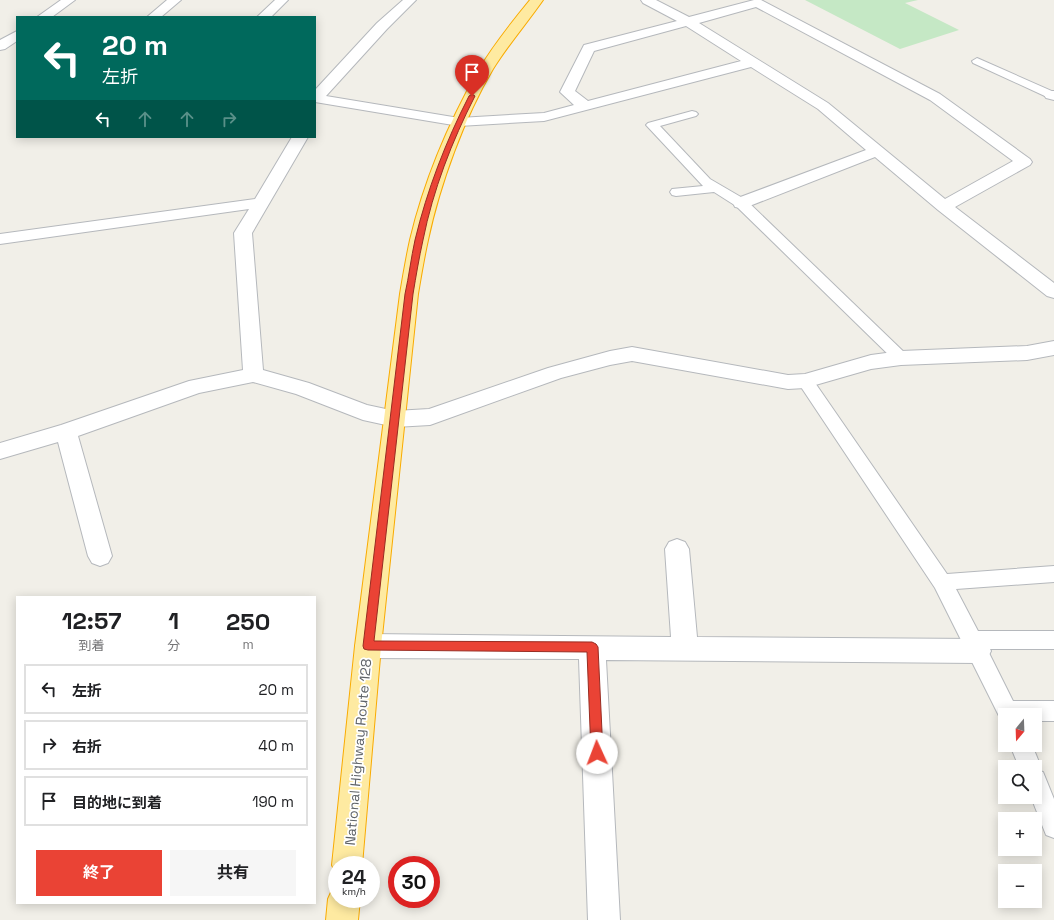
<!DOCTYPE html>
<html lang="ja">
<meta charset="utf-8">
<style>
:root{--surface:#fff;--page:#f6f6f6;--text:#202124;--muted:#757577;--line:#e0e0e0;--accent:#ea4335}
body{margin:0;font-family:"Space Grotesk","Noto Sans JP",sans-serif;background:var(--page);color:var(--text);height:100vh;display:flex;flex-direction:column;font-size:15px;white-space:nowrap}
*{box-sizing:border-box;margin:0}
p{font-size:13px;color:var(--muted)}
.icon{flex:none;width:22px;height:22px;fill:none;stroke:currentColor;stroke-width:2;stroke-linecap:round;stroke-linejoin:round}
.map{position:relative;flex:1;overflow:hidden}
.side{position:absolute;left:16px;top:596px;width:300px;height:308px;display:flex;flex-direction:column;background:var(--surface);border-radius:0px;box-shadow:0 2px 10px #0003}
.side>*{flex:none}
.guide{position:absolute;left:16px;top:16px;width:300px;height:122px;border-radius:0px;box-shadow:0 2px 10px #0003;background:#00695c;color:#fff;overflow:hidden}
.needle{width:26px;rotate:199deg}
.fabs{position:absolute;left:998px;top:708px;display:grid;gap:8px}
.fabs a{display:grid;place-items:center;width:44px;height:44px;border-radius:0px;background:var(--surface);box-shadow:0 2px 10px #0003;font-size:20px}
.speed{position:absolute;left:328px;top:856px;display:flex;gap:8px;font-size:20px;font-weight:700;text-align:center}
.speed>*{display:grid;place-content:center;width:52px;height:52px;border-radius:50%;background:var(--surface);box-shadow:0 2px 10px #0003;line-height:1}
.speed small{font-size:10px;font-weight:400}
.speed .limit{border:6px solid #d22;background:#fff;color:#111}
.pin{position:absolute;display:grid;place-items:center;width:34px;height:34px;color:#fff;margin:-41px -17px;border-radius:50% 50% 50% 0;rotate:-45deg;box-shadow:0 0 4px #0007}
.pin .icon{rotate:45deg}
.me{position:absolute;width:44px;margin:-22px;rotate:358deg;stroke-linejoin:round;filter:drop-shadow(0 0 3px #0008)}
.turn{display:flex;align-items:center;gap:14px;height:84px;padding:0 20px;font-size:18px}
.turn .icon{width:52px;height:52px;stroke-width:2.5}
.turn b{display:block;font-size:28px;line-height:34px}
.lanes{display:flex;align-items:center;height:38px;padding:0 20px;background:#0003;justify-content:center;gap:20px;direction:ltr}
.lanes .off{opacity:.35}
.eta{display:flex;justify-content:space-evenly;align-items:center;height:68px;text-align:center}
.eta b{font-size:24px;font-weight:700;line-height:28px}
.primary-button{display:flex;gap:8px;margin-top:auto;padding:8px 20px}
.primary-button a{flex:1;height:46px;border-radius:0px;background:var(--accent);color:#fff;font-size:16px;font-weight:700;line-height:46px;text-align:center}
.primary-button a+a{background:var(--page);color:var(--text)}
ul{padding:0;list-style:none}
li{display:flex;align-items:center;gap:12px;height:50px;margin:0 8px 6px;padding:0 12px;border:2px solid var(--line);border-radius:0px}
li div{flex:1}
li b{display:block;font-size:15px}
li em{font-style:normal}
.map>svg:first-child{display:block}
.green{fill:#c5e8c5}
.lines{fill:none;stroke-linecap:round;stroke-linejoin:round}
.service-casing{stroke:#b5b8bc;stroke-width:2}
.minor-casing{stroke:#b5b8bc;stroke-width:2}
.trunk-casing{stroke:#f9ab00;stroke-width:2}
.service{fill:#fff;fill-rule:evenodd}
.minor{fill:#fff;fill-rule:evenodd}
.trunk{fill:#feeaa1;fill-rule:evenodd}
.route{fill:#ea4335;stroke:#982c22}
.labels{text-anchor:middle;stroke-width:3.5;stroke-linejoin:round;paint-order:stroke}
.street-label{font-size:14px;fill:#5f6368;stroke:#fff}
</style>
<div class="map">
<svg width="1054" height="920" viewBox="0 0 1054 920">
<rect width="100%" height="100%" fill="#f1efe8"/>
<path class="green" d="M 805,0 L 918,0 L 905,3 L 959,30 L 900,49 Z"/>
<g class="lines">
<defs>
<path id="service" d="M 977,58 L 1054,92 L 1054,98 L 1047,97 L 973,63 L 972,61 Z
M 692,111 L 696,112 L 698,114 L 696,116 L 660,126 L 710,179 L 746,200 L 906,354 L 909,358 L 906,362 L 901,363 L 896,362 L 736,206 L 714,192 L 676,196 L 672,195 L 670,192 L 672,189 L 703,186 L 646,125 L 648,123 Z
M 805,375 L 811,377 L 947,574 L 1054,566 L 1054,582 L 956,589 L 978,631 L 1054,631 L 1054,649 L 987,649 L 1013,701 L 1054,701 L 1054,721 L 1035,721 L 1035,715 L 1005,715 L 1005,723 L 1002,722 L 935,588 L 797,381 L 799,377 Z
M 1010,745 L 1032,745 L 1041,767 L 1039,771 L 1043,772 L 1054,799 L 1054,838 L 1046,835 L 1031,797 L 1035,797 L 1035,767 L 1019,767 Z"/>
<path id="minor" d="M 61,0 L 75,0 L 52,17 L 37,17 Z
M 167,0 L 181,0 L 161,17 L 147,17 Z
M 275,0 L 288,0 L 271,17 L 257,17 Z
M 403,0 L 416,0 L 387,29 L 326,96 L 459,118 L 544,113 L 574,105 L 560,92 L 584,45 L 677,21 L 643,3 L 641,0 L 656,0 L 689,17 L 754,0 L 761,0 L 940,94 L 1030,159 L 1032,162 L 1030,165 L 955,207 L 1054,283 L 1054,298 L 1047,296 L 938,210 L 875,157 L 747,207 L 741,208 L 735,207 L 733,203 L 735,199 L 866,150 L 818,109 L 751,67 L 544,121 L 459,126 L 315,102 L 315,90 L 377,23 ZM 756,7 L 930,100 L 1013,161 L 945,199 L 828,103 L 699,23 ZM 686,26 L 741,61 L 588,101 L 575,91 L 594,51 Z
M 17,31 L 17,41 L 5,49 L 0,50 L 0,40 Z
M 1051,91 L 1054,91 L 1054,100 L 1046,98 L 1044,95 L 1046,92 Z
M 292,137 L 308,137 L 252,233 L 263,370 L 309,383 L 367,405 L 395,411 L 429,409 L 548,368 L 610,351 L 632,347 L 788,375 L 805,374 L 871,355 L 901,351 L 1027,346 L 1054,341 L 1054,355 L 1027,360 L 901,365 L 871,369 L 805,388 L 788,389 L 632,361 L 610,365 L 561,378 L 430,425 L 395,427 L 363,420 L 296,394 L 253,382 L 199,393 L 78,436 L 112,556 L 108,563 L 100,566 L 92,563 L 88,556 L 58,442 L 0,459 L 0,443 L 61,425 L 189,381 L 243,370 L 234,233 L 249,209 L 0,244 L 0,234 L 255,199 Z
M 677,539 L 685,542 L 689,549 L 697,637 L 978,639 L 987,643 L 991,651 L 987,659 L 978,663 L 606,660 L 620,920 L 588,920 L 579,659 L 368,658 L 359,654 L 355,646 L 359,638 L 368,634 L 671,637 L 665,549 L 669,542 Z"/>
<path id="trunk" d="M 530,0 L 543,0 C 527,23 508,45 493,69 C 464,118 440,184 428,240 C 424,258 421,276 418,294 L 381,646 L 362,865 L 337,865 L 337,876 L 332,865 L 355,646 L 400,294 C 403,276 406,258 410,240 C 424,181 448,124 478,71 C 493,46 512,22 530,0 Z
M 337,886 L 337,899 L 360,899 L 358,920 L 326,920 L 328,899 L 333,888 Z"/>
</defs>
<use href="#service" class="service-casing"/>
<use href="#minor" class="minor-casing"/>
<use href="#trunk" class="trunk-casing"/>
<use href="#service" class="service"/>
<use href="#minor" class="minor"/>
<use href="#trunk" class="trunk"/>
</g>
<path class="route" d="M 472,94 L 475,96 C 452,141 433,190 423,240 C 419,258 416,276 413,294 L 374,641 L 592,642 L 596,644 L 598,647 L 603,753 L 601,757 L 597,759 L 593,757 L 591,753 L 587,652 L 368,650 L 364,649 L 363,646 L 405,294 C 409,276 411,258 415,240 C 427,190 446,141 469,96 Z"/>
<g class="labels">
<g class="street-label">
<text transform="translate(358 752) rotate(-85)" y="5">National Highway Route 128</text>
</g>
</g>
</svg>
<div class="fabs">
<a><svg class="needle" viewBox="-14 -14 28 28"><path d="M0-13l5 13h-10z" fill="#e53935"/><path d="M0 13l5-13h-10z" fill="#757577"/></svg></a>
<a><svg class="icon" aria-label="search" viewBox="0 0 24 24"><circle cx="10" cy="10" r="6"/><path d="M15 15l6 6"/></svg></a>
<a>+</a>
<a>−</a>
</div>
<div class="speed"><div>24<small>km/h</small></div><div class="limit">30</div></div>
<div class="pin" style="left:472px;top:96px;background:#d93025"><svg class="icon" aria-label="arrive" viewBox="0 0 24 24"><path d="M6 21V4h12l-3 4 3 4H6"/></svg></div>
<svg class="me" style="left:597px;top:753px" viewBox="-20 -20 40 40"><circle r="19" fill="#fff"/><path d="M0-13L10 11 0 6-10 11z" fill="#ea4335"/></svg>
<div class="guide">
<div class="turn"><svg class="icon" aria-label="left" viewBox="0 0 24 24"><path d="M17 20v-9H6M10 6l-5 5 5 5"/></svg><div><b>20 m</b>左折</div></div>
<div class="lanes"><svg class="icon" aria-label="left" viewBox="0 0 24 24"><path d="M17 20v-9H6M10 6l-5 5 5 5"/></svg><svg class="icon off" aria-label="ahead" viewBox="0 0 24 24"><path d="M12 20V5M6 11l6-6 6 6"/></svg><svg class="icon off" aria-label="ahead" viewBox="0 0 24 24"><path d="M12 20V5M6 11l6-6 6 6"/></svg><svg class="icon off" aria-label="right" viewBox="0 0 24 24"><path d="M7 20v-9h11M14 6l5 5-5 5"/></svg></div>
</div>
<section class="side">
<div class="eta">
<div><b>12:57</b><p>到着</p></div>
<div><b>1</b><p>分</p></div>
<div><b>250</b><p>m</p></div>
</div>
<ul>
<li><svg class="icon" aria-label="left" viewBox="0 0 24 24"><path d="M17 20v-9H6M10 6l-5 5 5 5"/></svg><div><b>左折</b></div><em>20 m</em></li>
<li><svg class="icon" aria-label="right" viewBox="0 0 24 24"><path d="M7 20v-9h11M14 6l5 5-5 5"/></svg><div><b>右折</b></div><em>40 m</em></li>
<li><svg class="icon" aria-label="arrive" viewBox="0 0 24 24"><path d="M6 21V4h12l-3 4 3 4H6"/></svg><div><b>目的地に到着</b></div><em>190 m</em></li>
</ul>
<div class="primary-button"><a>終了</a><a>共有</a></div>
</section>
</div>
